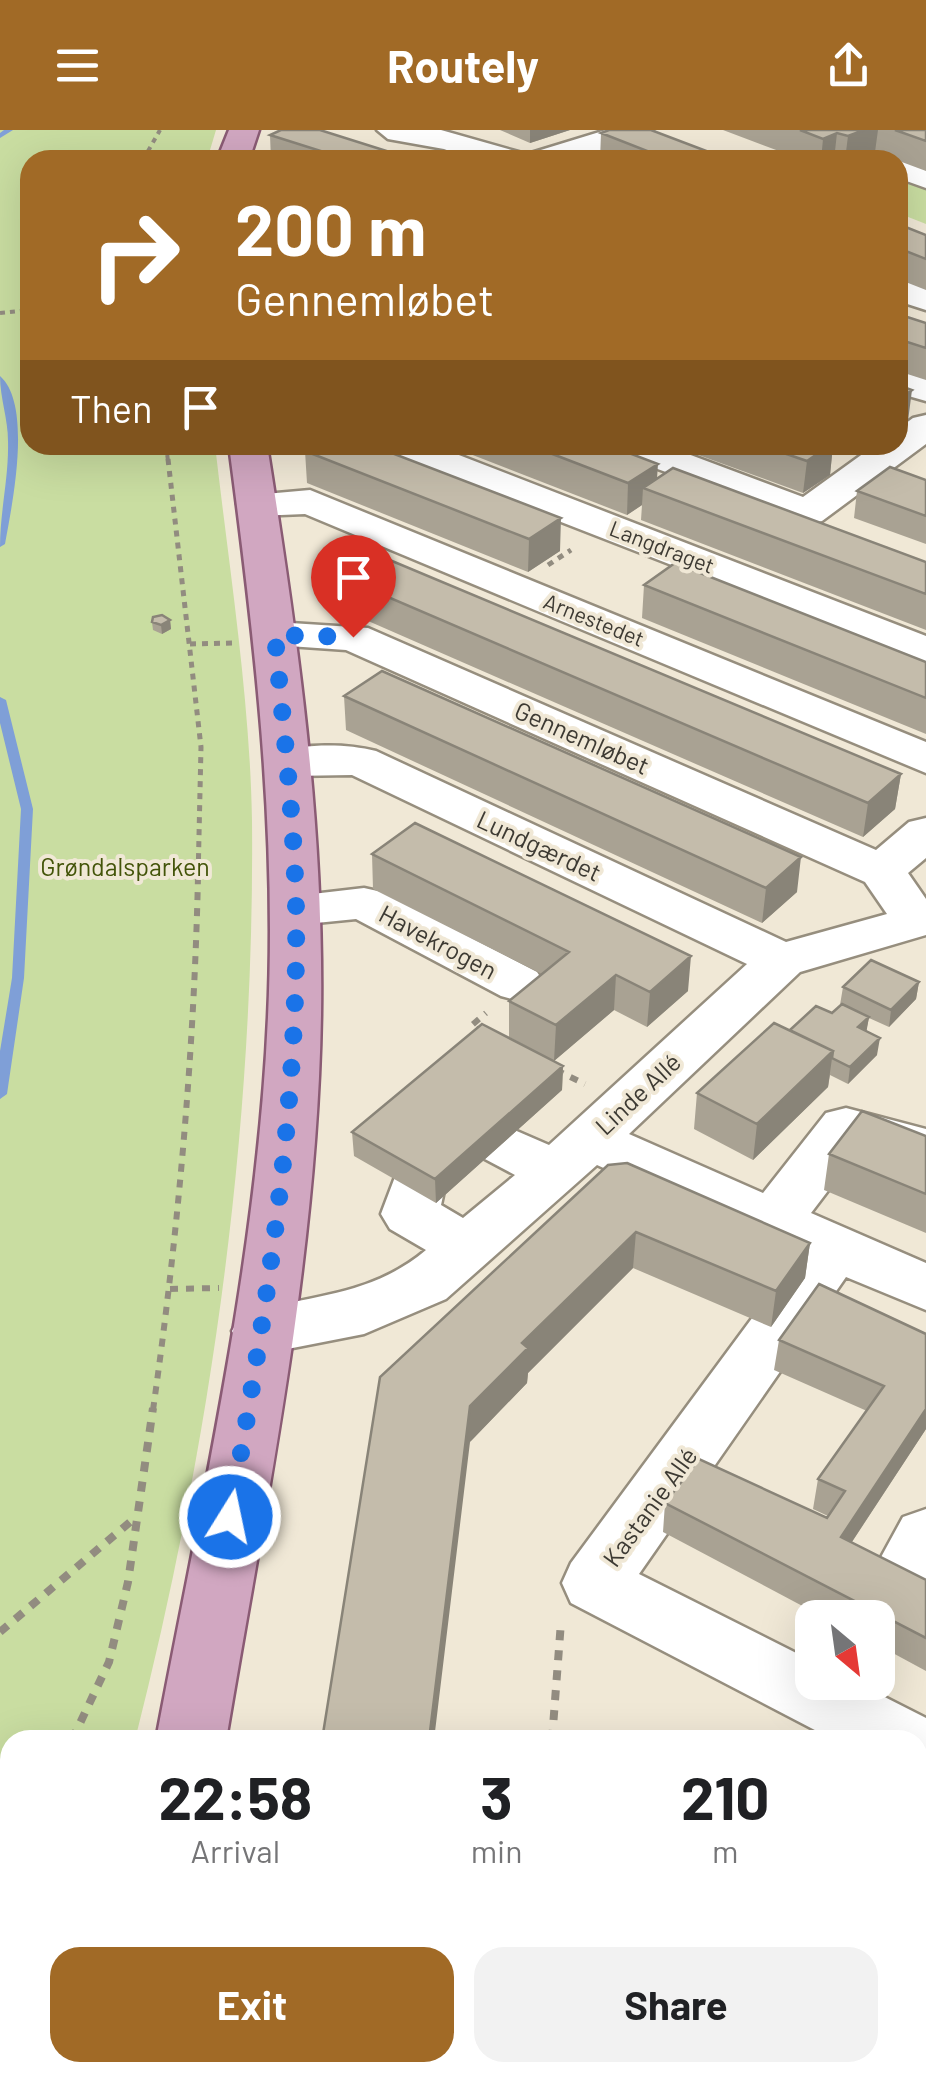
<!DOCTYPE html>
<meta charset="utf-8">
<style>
:root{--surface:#fff;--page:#f2f2f2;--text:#202124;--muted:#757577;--accent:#a16a26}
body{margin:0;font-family:Barlow,sans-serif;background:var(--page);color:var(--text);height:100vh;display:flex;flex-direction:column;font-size:38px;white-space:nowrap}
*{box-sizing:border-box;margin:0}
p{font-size:32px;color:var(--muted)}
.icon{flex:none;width:55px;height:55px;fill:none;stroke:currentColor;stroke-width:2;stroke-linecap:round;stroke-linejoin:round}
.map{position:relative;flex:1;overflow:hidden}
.side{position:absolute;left:0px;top:1600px;width:928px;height:352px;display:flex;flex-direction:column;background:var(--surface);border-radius:30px 30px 0 0;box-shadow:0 10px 40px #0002}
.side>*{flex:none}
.guide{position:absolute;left:20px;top:20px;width:888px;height:305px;border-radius:30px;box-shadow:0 10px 40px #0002;background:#a16a26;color:#fff;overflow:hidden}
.needle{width:65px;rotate:151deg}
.tools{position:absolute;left:795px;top:1470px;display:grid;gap:20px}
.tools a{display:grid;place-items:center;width:100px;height:100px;border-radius:20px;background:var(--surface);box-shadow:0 10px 40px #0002;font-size:50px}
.pin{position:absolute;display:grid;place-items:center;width:85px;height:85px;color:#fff;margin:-102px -42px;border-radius:50% 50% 50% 0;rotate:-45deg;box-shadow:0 0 10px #0007}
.pin .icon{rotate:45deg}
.me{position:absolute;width:110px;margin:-55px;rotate:10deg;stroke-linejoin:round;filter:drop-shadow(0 0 8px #0008)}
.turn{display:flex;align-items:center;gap:35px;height:210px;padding:0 50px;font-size:45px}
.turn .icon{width:130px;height:130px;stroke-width:2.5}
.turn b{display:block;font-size:70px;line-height:85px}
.then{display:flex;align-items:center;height:95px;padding:0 50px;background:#0003;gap:20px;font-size:38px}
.eta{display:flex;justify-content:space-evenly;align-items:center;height:170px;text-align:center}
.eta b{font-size:60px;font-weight:700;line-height:70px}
.action{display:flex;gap:20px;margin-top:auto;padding:20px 50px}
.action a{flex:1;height:115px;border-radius:30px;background:var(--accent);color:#fff;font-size:40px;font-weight:700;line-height:115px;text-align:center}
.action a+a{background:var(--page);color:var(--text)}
header{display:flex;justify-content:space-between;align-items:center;height:130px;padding:0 50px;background:var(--accent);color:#fff;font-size:45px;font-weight:700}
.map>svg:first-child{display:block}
.green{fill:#c9dda1}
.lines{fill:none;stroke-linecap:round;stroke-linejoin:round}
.stream{fill:#7f9fd7;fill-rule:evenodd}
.minor-casing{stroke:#968e7e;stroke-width:5}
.major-casing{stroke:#8a5b74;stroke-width:5}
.path-far3{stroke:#928c80;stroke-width:4;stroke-dasharray:5 5;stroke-linecap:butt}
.path-far2{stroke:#928c80;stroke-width:5;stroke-dasharray:6 6;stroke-linecap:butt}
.path-far1{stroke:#928c80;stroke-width:6;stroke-dasharray:8 8;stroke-linecap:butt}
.path{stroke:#928c80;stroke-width:8;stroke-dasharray:10 10;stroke-linecap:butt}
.minor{fill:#fff;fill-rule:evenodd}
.major{fill:#d1a7c1;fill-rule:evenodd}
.wall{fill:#a9a293}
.shaded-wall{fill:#898478}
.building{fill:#c4bcab;stroke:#898478;stroke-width:2.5}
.route{stroke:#1a73e8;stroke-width:18;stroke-dasharray:0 32.4}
.labels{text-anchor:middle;stroke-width:8;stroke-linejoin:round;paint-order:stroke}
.far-street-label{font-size:22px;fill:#3d3a33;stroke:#f0e8d6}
.street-label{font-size:25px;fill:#3d3a33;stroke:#f0e8d6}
.park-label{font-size:25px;fill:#435409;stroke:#f0e8d6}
</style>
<header><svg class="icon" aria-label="menu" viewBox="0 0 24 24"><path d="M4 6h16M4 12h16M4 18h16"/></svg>Routely<svg class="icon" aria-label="share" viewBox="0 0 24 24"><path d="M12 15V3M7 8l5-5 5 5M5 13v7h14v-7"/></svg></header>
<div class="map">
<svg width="926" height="1952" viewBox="0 0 926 1952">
<rect width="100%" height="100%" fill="#f0e8d6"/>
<path class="green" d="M 0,0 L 216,0 L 207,30 L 30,30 L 30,315 L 215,315 C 229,437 250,568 252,691 C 255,1000 211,1311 135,1610 L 10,1610 L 10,1942 L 50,1943 L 47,1952 L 0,1952 Z
M 898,43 L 926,54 L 926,94 L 898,83 Z"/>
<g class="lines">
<path class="stream" d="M 4,0 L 13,0 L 0,8 L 0,3 Z
M 0,246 C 33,275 12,375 5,414 L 0,417 C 0,381 9,347 8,311 C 8,289 0,268 0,246 Z
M 0,567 L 6,570 L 33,679 L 24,848 L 7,964 L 0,969 L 0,921 L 12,848 L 21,679 L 0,593 Z"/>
<defs>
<path id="minor" d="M 377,0 L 441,0 L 522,23 L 526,30 L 531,23 L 606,0 L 653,0 L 649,7 L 574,30 L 473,30 L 444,19 L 388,9 Z
M 898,28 L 926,37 L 926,58 L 898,48 L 898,30 L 888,30 Z
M 898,149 L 926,158 L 926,180 L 898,171 Z
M 898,240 L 926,248 L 926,271 L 898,263 Z
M 926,285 L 926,314 L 822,391 L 808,394 L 614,323 L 609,315 L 664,315 L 803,367 L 875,315 L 898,315 L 898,299 L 913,288 Z
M 379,315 L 433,315 L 926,506 L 926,534 L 384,323 Z
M 310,360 L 926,612 L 926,643 L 305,384 L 257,386 L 243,382 L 237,374 L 243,366 Z
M 275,492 L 368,498 L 876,720 L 909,692 L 926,688 L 926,728 L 908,743 L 926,769 L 926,805 L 800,842 L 629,1004 L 763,1063 L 826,983 L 846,978 L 926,999 L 926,1037 L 859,1020 L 811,1083 L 926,1133 L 926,1180 L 846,1147 L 639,1444 L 812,1531 L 812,1552 L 855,1552 L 926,1588 L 926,1632 L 918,1635 L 918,1610 L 834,1610 L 571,1473 L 562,1453 L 571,1433 L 798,1126 L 597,1035 L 446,1169 L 364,1204 L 262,1224 L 241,1217 L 232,1201 L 241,1185 C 308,1164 369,1168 426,1120 L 390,1099 L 381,1084 L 395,1047 L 415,1041 L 435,1047 L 444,1061 L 441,1075 L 463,1088 L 515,1045 L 483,1028 L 475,1014 L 483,1000 L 503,995 L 549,1015 L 747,834 L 352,645 L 290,646 L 274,642 L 267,632 L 274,622 C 305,614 345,613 376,621 L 786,812 L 887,784 L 865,752 L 346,520 L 260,514 L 253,505 L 260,496 Z
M 364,758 L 382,762 L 537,842 L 545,854 L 537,866 L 519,871 L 501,866 L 356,789 L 296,795 L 278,790 L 271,779 L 278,768 Z
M 926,1379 L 926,1468 L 901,1479 L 877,1471 L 868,1451 L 903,1387 Z"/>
<path id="major" d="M 229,0 L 259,0 L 249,30 L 217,30 Z
M 229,315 L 267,315 C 297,504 324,693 321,885 C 317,1129 266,1370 226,1610 L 156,1610 C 201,1371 257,1131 268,887 C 277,695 254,504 229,315 Z
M 90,1942 L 169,1942 L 168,1952 L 88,1952 Z"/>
</defs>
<use href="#minor" class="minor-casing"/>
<use href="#major" class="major-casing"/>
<path class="path-far3" d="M 143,30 L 160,0
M 0,183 L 30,180
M 166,315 L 168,331"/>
<path class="path-far2" d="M 168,329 L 201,617 L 198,750
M 548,435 L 571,420
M 190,514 L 233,513"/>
<path class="path-far1" d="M 483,902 L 471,896 L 486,883
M 556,940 L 585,954
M 170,1159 L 219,1158
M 153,1280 C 178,1104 194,925 198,747"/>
<path class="path" d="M 0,1502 L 136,1387
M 72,1610 L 109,1532 L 128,1452 L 153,1278
M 552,1610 L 561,1492
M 0,1758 L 10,1734
M 486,1942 L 497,1952"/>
<use href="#minor" class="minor"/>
<use href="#major" class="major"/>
</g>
<path class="wall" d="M 500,0 L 570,0 L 530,13 Z
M 723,0 L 926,0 L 926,41 L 875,22 L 855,30 L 803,30 Z
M 601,3 L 730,30 L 600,30 Z
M 270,5 L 415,30 L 271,30 Z
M 898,94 L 926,105 L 926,160 L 898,149 Z
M 898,184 L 926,193 L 926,250 L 898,241 Z
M 447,315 L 608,315 L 657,349 L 926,432 L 926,500 L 641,390 L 642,375 L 627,385 Z
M 671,315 L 833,315 L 830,345 L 803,363 Z
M 305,321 L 560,421 L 528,442 L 307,353 Z
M 926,350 L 926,414 L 854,388 L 857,361 Z
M 325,440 L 901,644 L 895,679 L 863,707 L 327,473 Z
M 644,455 L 926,532 L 926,604 L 642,488 Z
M 170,490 L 171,499 L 162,504 L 153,500 L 152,492 Z
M 344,566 L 797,762 L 762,793 L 346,600 Z
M 372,724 L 688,861 L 647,897 L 614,880 L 554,931 L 509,907 L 509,871 L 542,844 L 373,759 Z
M 919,852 L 916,869 L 889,897 L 869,888 L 866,901 L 877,925 L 848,954 L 830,945 L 828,957 L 753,1030 L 694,999 L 697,963 L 790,900 L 832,883 L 840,875 L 843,857 Z
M 563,936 L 562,960 L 436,1073 L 354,1026 L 352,1002 Z
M 926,1006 L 926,1103 L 824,1060 L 829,1024 Z
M 608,1035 L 810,1113 L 805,1148 L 771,1197 L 633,1138 L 528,1243 L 527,1253 L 470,1312 L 322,1610 Z
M 926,1204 L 926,1299 L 852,1412 L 926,1450 L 926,1541 L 878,1515 L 878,1488 L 825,1488 L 663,1402 L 665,1373 L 827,1388 L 828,1386 L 813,1379 L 818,1349 L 867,1281 L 774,1240 L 779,1210 Z
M 503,1942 L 777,1942 L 793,1952 L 505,1952 L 502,1950 Z"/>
<path class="shaded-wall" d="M 530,0 L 570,0 L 530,13 Z
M 864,0 L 878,0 L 875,22 L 855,30 L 845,30 L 848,6 Z
M 837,3 L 834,30 L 821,30 L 823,9 Z
M 912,260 L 908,291 L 898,299 L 898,270 Z
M 830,315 L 833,315 L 830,345 L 803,363 L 807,331 Z
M 658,334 L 656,363 L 643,358 L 642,375 L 627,385 L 628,353 Z
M 561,388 L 560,421 L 528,442 L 529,409 Z
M 170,490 L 171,499 L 162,504 L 161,495 Z
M 901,644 L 895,679 L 863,707 L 868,673 Z
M 801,727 L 797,762 L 762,793 L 766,758 Z
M 691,826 L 688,861 L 647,897 L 650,862 Z
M 616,845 L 614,880 L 554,931 L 556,895 Z
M 919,852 L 916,869 L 889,897 L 891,880 Z
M 869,887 L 866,904 L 858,897 Z
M 880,908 L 877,925 L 848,954 L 850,937 Z
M 833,921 L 828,957 L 753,1030 L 757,994 Z
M 563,936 L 562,960 L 436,1073 L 435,1049 Z
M 636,1102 L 633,1138 L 528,1243 L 527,1253 L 470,1312 L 434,1610 L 429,1610 L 470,1276 L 522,1213 Z
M 810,1113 L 805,1148 L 771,1197 L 776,1161 Z
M 926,1279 L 926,1299 L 836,1436 L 841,1407 Z"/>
<path class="building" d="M 281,0 L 320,0 L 415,30 L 349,30 L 270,5 Z
M 609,0 L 651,0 L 730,30 L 670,30 L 601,3 Z
M 800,0 L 864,0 L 848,6 L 837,3 L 823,9 Z
M 895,0 L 926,0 L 926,11 Z
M 898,94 L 926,105 L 926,129 L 898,118 Z
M 898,184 L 926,193 L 926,218 L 898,209 Z
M 898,255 L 912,260 L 898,270 Z
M 316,315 L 371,315 L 561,388 L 529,409 L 305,321 Z
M 529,315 L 608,315 L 658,334 L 628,353 Z
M 760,315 L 830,315 L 807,331 Z
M 890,337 L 926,350 L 926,386 L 857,361 Z
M 673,338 L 926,432 L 926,464 L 643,358 Z
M 361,418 L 901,644 L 868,673 L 325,440 Z
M 675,433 L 926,532 L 926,568 L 644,455 Z
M 162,485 L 170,490 L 161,495 L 152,492 L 153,487 Z
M 382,541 L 801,727 L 766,758 L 344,566 Z
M 415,693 L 691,826 L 650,862 L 616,845 L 556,895 L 509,871 L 569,822 L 372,724 Z
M 871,830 L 919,852 L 891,880 L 843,857 Z
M 842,874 L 869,887 L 858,897 L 880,908 L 850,937 L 832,928 L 833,921 L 790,900 L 816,876 L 832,883 Z
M 774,893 L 833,921 L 757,994 L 697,963 Z
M 482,894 L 563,936 L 435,1049 L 352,1002 Z
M 862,981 L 926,1006 L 926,1064 L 829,1024 Z
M 627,1033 L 810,1113 L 776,1161 L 636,1102 L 522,1213 L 528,1218 L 470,1276 L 429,1610 L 322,1610 L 380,1247 L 608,1035 Z
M 819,1154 L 926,1204 L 926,1279 L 841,1407 L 926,1450 L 926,1508 L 665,1373 L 699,1329 L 827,1388 L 845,1361 L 818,1349 L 884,1256 L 779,1210 Z
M 244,1942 L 378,1942 L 393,1952 L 242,1952 Z
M 534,1942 L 777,1942 L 793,1952 L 549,1952 Z"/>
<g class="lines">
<path class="route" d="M 230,1387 C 265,1185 299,983 296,777 C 294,686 283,596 275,505 L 353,507"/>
</g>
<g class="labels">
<g class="far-street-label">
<text transform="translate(662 417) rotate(21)" y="8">Langdraget</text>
<text transform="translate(594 490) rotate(22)" y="8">Arnestedet</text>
</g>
<g class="street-label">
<text transform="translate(582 608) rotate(24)" y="9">Gennemløbet</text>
<text transform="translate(539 716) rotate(25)" y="9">Lundgærdet</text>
<text transform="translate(438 812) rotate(28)" y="9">Havekrogen</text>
<text transform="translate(638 964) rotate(-43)" y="9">Linde Allé</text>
<text transform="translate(650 1377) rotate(-54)" y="9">Kastanie Allé</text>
</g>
<g class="park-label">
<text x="125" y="746">Grøndalsparken</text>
</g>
</g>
</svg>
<div class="tools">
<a><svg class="needle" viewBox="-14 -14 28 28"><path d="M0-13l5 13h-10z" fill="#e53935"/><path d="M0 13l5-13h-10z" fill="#757577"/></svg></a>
</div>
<div class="pin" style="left:353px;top:507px;background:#d93025"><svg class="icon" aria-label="arrive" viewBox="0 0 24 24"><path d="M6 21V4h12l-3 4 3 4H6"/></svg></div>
<svg class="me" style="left:230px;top:1387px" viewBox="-20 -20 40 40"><circle r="17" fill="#1a73e8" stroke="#fff" stroke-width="3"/><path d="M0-11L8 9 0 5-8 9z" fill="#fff"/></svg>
<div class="guide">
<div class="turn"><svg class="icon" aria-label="right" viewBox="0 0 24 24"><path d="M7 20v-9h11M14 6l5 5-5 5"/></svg><div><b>200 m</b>Gennemløbet</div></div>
<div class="then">Then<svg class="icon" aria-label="arrive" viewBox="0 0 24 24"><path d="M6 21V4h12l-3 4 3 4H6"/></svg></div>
</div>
<section class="side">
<div class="eta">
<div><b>22:58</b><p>Arrival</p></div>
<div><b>3</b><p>min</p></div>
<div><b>210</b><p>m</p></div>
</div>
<div class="action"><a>Exit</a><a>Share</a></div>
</section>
</div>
